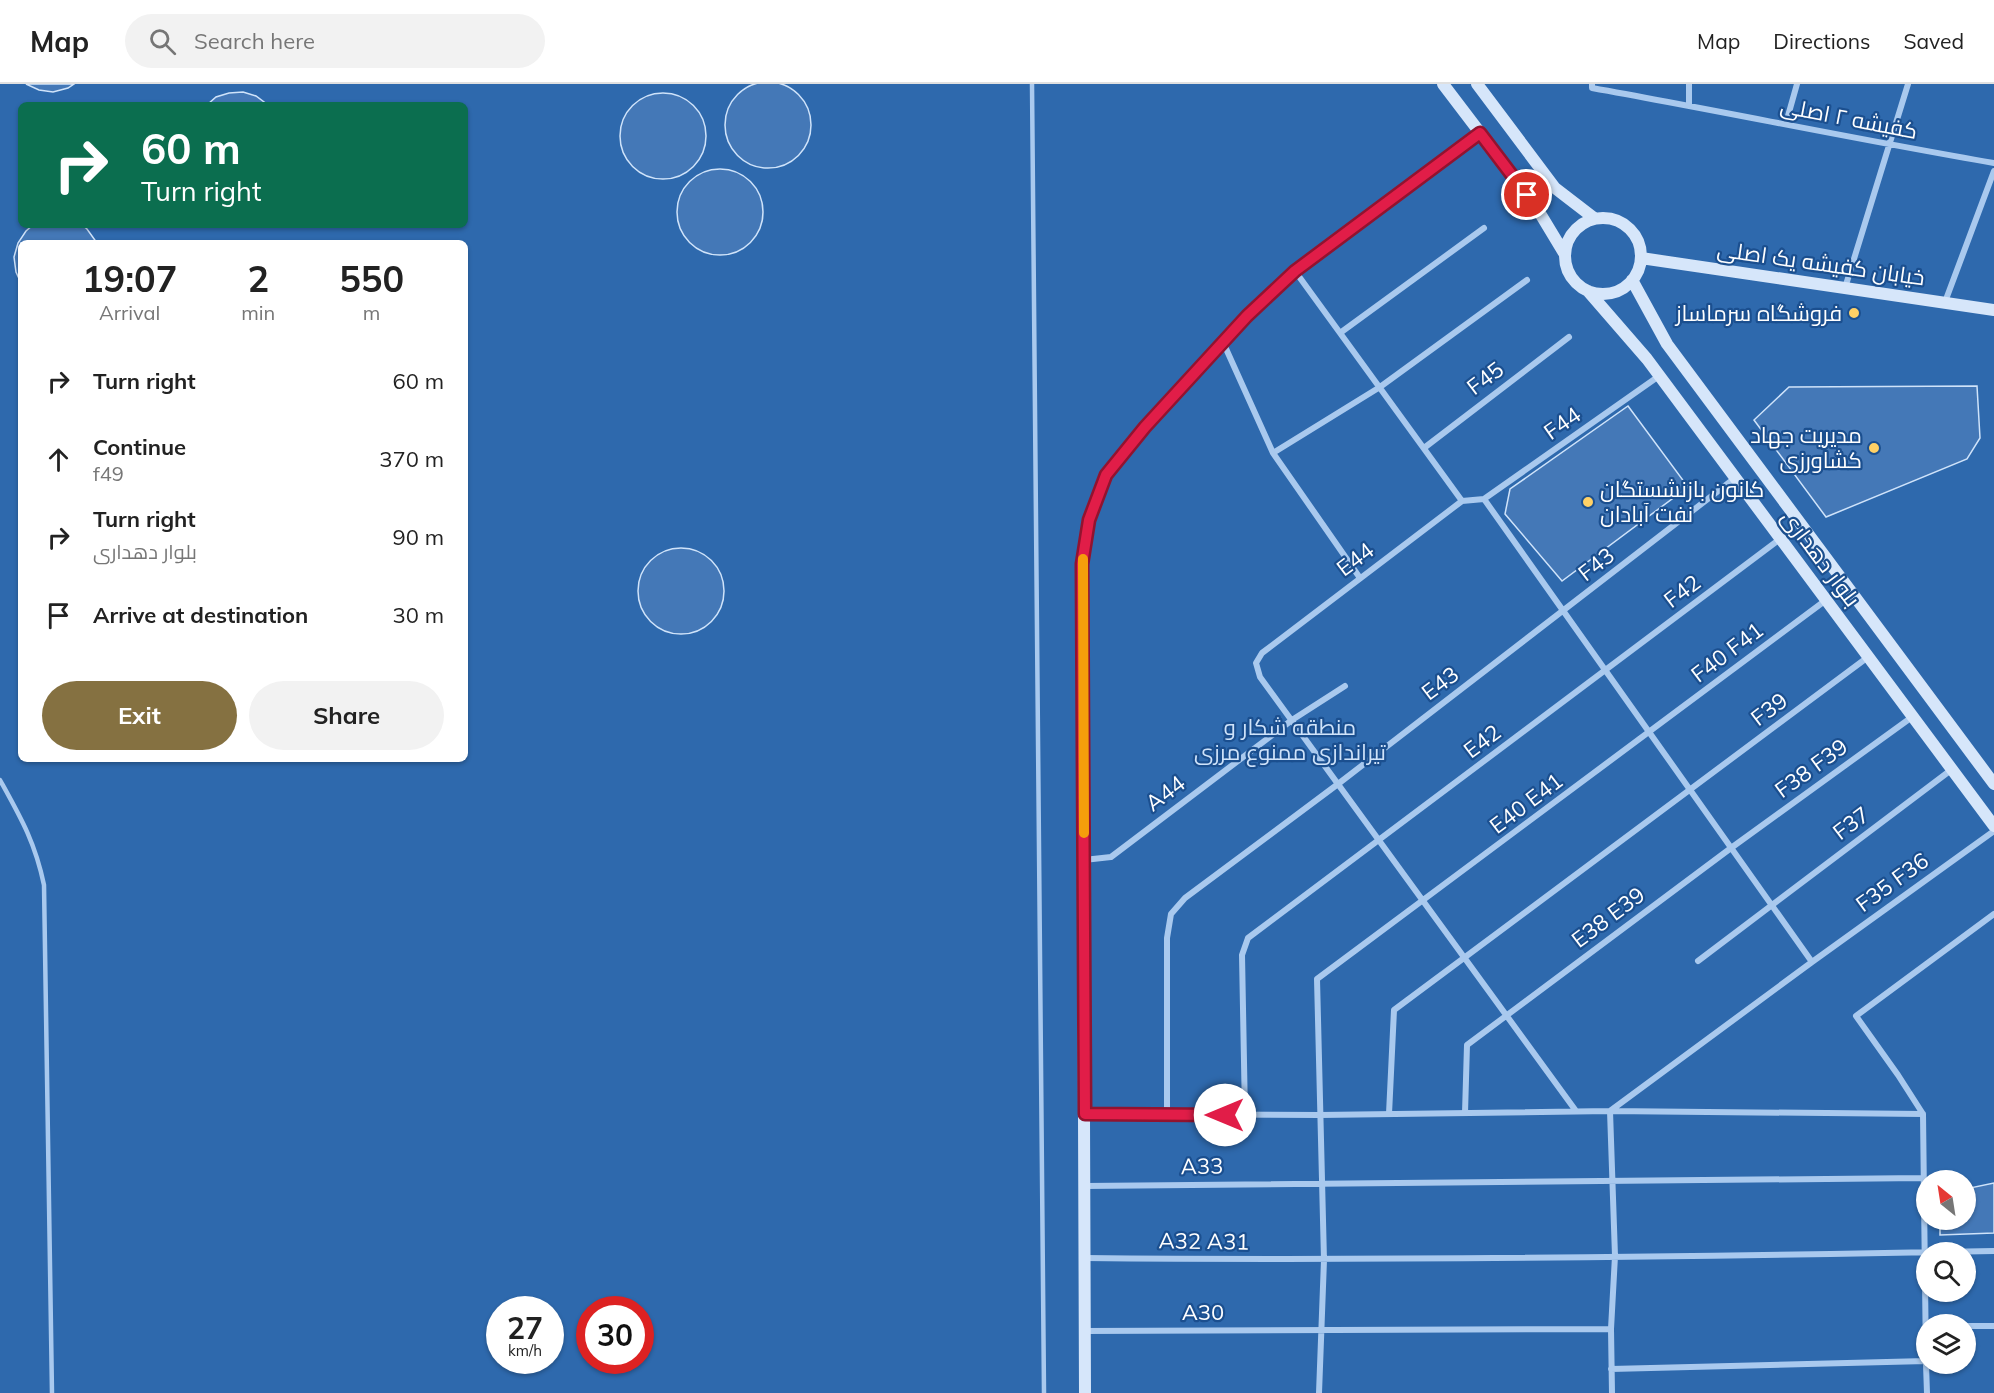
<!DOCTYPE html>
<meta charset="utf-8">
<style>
:root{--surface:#fff;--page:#f2f2f2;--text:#222;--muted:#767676;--line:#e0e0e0;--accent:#857141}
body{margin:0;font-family:Mulish,Cairo,sans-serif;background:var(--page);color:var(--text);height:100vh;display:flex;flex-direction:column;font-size:22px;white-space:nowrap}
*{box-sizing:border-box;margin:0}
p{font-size:20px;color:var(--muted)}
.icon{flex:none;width:33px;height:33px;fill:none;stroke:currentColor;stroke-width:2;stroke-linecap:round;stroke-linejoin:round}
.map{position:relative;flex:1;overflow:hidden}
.drawer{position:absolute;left:18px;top:156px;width:450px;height:522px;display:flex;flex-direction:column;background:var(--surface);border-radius:9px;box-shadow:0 2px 4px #0004}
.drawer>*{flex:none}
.banner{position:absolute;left:18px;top:18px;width:450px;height:126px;border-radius:9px;box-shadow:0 2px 4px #0004;background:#0b6e4f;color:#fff;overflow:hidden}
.needle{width:39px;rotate:330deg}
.controls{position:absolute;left:1916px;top:1086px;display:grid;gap:12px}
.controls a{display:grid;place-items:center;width:60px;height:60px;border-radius:50%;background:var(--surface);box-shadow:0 2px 4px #0004;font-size:30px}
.speed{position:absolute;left:486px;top:1212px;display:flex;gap:12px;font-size:30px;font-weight:700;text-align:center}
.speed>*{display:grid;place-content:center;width:78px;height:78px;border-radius:50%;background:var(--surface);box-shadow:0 2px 4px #0004;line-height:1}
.speed small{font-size:15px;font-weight:400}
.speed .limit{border:9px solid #d22;background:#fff;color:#111}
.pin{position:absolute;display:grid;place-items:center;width:51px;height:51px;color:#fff;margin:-26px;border:3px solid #fff;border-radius:50%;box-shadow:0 2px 6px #0007}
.me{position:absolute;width:66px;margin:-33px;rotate:270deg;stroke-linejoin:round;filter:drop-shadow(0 0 4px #0008)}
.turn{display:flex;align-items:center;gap:21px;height:126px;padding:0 24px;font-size:27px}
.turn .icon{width:78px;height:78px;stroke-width:2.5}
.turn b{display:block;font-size:42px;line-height:51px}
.eta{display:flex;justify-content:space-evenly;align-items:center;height:102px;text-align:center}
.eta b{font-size:36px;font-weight:700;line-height:42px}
.primary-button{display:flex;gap:12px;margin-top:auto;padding:12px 24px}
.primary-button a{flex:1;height:69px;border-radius:36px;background:var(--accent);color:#fff;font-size:24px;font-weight:700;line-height:69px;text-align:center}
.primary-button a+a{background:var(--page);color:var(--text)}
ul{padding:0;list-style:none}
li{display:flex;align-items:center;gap:18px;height:78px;padding:0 24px}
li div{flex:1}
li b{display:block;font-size:22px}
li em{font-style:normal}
header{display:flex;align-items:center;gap:36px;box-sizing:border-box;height:84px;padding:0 30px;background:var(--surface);border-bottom:2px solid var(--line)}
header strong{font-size:28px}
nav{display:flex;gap:33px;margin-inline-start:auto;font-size:21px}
.search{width:420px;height:54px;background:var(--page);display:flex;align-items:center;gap:15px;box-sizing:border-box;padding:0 21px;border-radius:33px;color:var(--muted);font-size:22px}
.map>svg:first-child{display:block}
.green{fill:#2e69ad;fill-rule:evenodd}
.building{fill:#4478b7;stroke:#cfe3fa;stroke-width:1.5}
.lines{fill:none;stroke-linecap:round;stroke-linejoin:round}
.service{stroke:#a9c9ee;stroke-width:4.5}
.minor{stroke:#a9c9ee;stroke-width:6}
.secondary{stroke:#d6e6fa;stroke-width:12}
.route-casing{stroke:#92132f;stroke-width:15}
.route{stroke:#e11d48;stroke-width:10}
.slow{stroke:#f59e0b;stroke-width:10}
.poi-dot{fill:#ffd166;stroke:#1b4f8f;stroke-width:2}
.labels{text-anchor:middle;stroke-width:4.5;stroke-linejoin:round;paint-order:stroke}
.street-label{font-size:22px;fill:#fff;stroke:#1b4f8f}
.poi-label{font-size:22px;fill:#fff;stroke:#1b4f8f;text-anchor:end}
.park-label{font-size:22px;fill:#cfe3fa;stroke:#1b4f8f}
</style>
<header>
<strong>Map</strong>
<div class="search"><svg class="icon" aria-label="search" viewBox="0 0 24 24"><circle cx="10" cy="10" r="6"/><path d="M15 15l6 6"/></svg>Search here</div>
<nav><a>Map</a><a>Directions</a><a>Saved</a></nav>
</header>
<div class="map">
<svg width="1994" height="1309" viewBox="0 0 1994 1309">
<rect width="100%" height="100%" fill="#1b4f8f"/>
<path class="green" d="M 0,0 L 1994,0 L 1994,1309 L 0,1309 ZM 21,21 L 465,21 L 465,141 L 21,141 ZM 21,159 L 465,159 L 465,675 L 21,675 ZM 1926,1096 L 1965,1096 L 1965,1136 L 1926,1136 ZM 1926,1168 L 1965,1168 L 1965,1208 L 1926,1208 ZM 500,1226 L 550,1226 L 550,1276 L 500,1276 ZM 590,1226 L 640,1226 L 640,1276 L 590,1276 ZM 1926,1240 L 1965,1240 L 1965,1280 L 1926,1280 Z"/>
<path class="building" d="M725 41a43 43 0 1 1 86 0a43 43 0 1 1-86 0Z
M 26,0 L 74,0 L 68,4 L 53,8 L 39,6 Z
M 243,8 L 256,12 L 268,21 L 207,21 L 216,13 L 229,9 Z
M620 52a43 43 0 1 1 86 0a43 43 0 1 1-86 0Z
M677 128a43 43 0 1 1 86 0a43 43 0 1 1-86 0Z
M 33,141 L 82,141 L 87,145 L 97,159 L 21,159 L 21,199 L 16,188 L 14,173 L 18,159 L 26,147 Z
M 1977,302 L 1980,354 L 1967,375 L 1826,433 L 1754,336 L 1789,303 Z
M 1628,322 L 1688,403 L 1562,497 L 1505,430 L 1510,405 Z
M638 507a43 43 0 1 1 86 0a43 43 0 1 1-86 0Z
M 1994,1099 L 1994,1149 L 1940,1151 L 1940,1136 L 1965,1136 L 1965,1105 Z"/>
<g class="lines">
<path class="service" d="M 1032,0 L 1044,1309
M 0,696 C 21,734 35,758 44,801 L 52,1309"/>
<path class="minor" d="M 1592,0 L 1592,4 C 1726,28 1860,56 1994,79
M 1689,22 L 1689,0
M 1786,39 L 1797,0
M 1295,187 L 1462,417
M 1845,204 L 1908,0
M 1945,218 L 1994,87
M 1340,249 L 1484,144
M 1223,258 L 1273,369 L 1360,494
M 1424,364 L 1569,253
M 1273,369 L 1380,303 L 1527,196
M 1484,415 L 1462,417 L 1262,569 L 1256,579 L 1260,593 L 1576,1027
M 1484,415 L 1812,878
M 1484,415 L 1659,292
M 1084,776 L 1111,773 L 1292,636 L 1345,602
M 1698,877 L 1951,686
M 1610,1027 L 1812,878 L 1994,747
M 1610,1027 L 1615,1172 L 1611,1245 L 1612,1309
M 1465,1029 L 1467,961 L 1731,764 L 1912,633
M 1085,1030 L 1320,1031 L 1610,1027 L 1923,1030
M 1167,1030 L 1167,854 L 1171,830 L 1185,814 L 1338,700 L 1735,394
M 1389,1030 L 1394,926 L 1868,573
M 1245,1031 L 1242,871 L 1248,854 L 1780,455
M 1084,1102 L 1923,1094
M 1085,1174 C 1388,1177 1691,1173 1994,1167
M 1965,1242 L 1994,1242
M 1084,1247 L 1611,1245
M 1926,1279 L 1923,1030 L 1898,991 L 1856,932 L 1994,830
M 1926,1280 L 1927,1309
M 1611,1285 L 1926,1277
M 1319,1309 L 1324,1176 L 1317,895 L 1826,516"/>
<path class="secondary" d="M 1443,0 L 1535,121 L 1564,169
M 1477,0 L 1555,104 L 1594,134
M1565 172a38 38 0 1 1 76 0a38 38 0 1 1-76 0Z
M 1641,174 L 1994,226
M 1632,196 L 1667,260 L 1994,700
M 1588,207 L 1647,275 L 1994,742
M 1085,1309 L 1082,480 L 1089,436 L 1106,391 L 1145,343 L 1247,232 L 1295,187 L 1480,49"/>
</g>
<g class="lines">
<defs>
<path id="route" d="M 1225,1031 L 1085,1030 L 1082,480 L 1089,436 L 1106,391 L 1145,343 L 1247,232 L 1295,187 L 1480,49 L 1527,111"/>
</defs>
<use href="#route" class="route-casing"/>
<use href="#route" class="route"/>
<path class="slow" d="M 1083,475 L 1084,749"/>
</g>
<g class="poi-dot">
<circle cx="1854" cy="229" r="6"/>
<circle cx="1874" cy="364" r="6"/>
<circle cx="1588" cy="418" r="6"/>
</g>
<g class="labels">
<g class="street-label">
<text transform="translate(1849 34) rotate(11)" y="8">کفیشه ۲ اصلی</text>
<text transform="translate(1821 179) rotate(8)" y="8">خیابان کفیشه یک اصلی</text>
<text transform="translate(1485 294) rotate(-37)" y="8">F45</text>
<text transform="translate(1562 339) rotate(-35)" y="8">F44</text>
<text transform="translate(1821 474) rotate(53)" y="8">بلوار دهداری</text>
<text transform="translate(1355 475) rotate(-37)" y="8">E44</text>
<text transform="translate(1596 480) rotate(-38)" y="8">F43</text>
<text transform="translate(1682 507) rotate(-37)" y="8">F42</text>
<text transform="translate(1727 568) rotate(-37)" y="8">F40 F41</text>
<text transform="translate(1440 599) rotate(-37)" y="8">E43</text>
<text transform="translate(1769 625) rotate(-37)" y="8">F39</text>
<text transform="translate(1482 657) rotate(-37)" y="8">E42</text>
<text transform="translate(1811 684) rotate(-36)" y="8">F38 F39</text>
<text transform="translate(1165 709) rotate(-37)" y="8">A44</text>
<text transform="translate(1526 719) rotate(-37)" y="8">E40 E41</text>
<text transform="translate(1851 739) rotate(-37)" y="8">F37</text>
<text transform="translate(1892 798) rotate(-36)" y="8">F35 F36</text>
<text transform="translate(1608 833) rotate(-37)" y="8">E38 E39</text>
<text transform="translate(1202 1082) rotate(-1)" y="8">A33</text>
<text transform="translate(1204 1157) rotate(1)" y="8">A32 A31</text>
<text x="1203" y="1236">A30</text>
</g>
<g class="poi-label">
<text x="1842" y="237">فروشگاه سرماساز</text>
<text x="1862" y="359">مدیریت جهاد<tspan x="1862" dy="25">کشاورزی</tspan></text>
<text x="1600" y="413" text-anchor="start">کانون بازنشستگان<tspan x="1600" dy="25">نفت آبادان</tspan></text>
</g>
<g class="park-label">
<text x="1290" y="651">منطقه شکار و<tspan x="1290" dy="25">تیراندازی ممنوع مرزی</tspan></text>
</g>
</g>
</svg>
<div class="controls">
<a><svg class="needle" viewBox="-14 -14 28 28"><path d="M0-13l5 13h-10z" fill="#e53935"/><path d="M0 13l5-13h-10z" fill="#767676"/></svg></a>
<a><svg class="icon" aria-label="search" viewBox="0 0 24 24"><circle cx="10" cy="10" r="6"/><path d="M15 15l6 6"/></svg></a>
<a><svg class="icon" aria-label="layers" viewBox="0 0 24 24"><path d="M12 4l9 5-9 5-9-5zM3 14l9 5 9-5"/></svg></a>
</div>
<div class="speed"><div>27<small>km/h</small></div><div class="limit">30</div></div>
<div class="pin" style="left:1527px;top:111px;background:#d93025"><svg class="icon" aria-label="arrive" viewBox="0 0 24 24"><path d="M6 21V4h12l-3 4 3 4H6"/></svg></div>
<svg class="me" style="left:1225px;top:1031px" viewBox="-20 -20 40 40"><circle r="19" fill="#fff"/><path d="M0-13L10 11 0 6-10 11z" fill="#e11d48"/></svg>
<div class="banner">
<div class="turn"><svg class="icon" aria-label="right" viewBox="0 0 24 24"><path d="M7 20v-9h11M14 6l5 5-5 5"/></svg><div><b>60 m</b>Turn right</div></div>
</div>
<section class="drawer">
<div class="eta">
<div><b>19:07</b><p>Arrival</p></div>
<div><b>2</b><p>min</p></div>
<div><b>550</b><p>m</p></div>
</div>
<ul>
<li><svg class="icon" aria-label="right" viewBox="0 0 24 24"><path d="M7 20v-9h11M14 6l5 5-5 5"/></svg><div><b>Turn right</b></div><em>60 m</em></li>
<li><svg class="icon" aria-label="ahead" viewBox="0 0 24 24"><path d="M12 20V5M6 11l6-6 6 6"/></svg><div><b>Continue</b><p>f49</p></div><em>370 m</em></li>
<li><svg class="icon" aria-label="right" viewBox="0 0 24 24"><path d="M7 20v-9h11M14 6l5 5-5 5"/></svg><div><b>Turn right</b><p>بلوار دهداری</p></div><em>90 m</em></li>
<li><svg class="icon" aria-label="arrive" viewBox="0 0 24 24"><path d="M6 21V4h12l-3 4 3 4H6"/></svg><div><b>Arrive at destination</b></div><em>30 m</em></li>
</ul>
<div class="primary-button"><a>Exit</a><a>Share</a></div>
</section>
</div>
